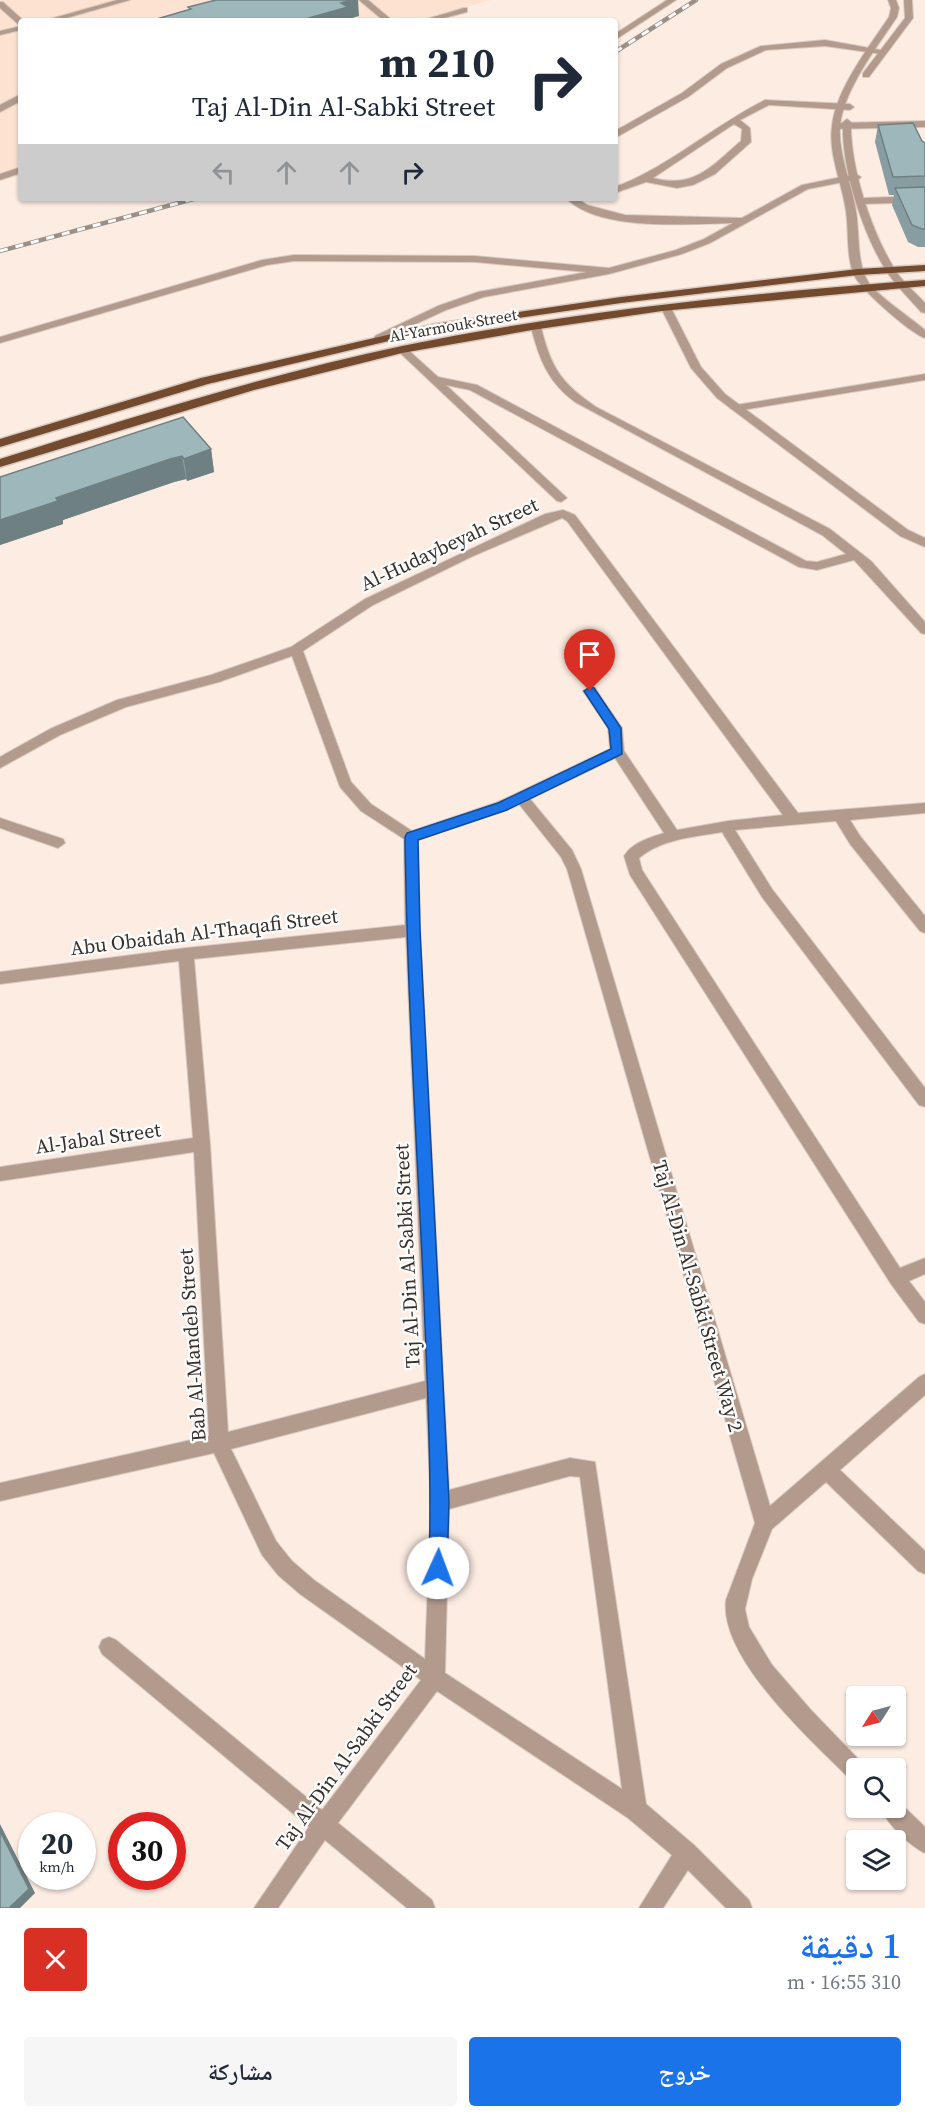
<!DOCTYPE html>
<html lang="ar">
<meta charset="utf-8">
<style>
:root{--surface:#fff;--page:#f6f6f7;--text:#1f2937;--muted:#747a83;--accent:#1a73e8}
body{margin:0;font-family:"Source Serif 4","Noto Naskh Arabic",serif;background:var(--page);color:var(--text);direction:rtl;height:100vh;display:flex;flex-direction:column;font-size:22px;white-space:nowrap}
*{box-sizing:border-box;margin:0}
p{font-size:20px;color:var(--muted)}
.icon{flex:none;width:33px;height:33px;fill:none;stroke:currentColor;stroke-width:2;stroke-linecap:round;stroke-linejoin:round}
.map{position:relative;height:1908px;overflow:hidden;direction:ltr}
.panel{display:flex;flex-direction:column;background:var(--surface);flex:1}
.panel>*{flex:none}
.hud{position:absolute;left:18px;top:18px;width:600px;height:183px;border-radius:6px;box-shadow:0 2px 4px #0004;direction:rtl;background:#fff;color:var(--text);overflow:hidden}
.needle{width:39px;rotate:234deg}
.fabs{position:absolute;left:846px;top:1686px;display:grid;gap:12px}
.fabs a{display:grid;place-items:center;width:60px;height:60px;border-radius:6px;background:var(--surface);box-shadow:0 2px 4px #0004;font-size:30px}
.speed{position:absolute;left:18px;top:1812px;display:flex;gap:12px;font-size:30px;font-weight:700;text-align:center}
.speed>*{display:grid;place-content:center;width:78px;height:78px;border-radius:50%;background:var(--surface);box-shadow:0 2px 4px #0004;line-height:1}
.speed small{font-size:15px;font-weight:400}
.speed .limit{border:9px solid #d22;background:#fff;color:#111}
.pin{position:absolute;display:grid;place-items:center;width:51px;height:51px;color:#fff;margin:-62px -26px;border-radius:50% 50% 50% 0;rotate:-45deg;box-shadow:0 0 6px #0007}
.pin .icon{rotate:45deg}
.me{position:absolute;width:66px;margin:-33px;rotate:2deg;stroke-linejoin:round;filter:drop-shadow(0 0 4px #0008)}
.turn{display:flex;align-items:center;gap:21px;height:126px;padding:0 24px;font-size:27px}
.turn .icon{width:78px;height:78px;stroke-width:2.5}
.turn b{display:block;font-size:42px;line-height:51px}
.lanes{display:flex;align-items:center;height:57px;padding:0 24px;background:#0003;justify-content:center;gap:30px;direction:ltr}
.lanes .off{opacity:.35}
.round{display:grid;place-items:center;flex:none;width:63px;height:63px;border-radius:6px;background:var(--page)}
.overview{display:flex;align-items:center;justify-content:space-between;height:102px;padding:0 24px}
h1{font-size:36px;font-weight:600;line-height:45px;color:var(--accent)}
.action{display:flex;gap:12px;margin-top:auto;padding:12px 24px}
.action a{flex:1;height:69px;border-radius:6px;background:var(--accent);color:#fff;font-size:24px;font-weight:600;line-height:69px;text-align:center}
.action a+a{background:var(--page);color:var(--text)}
.map>svg:first-child{display:block}
.built{fill:#fee2d1}
.lines{fill:none;stroke-linecap:round;stroke-linejoin:round}
.minor-casing{stroke:#d9cac1;stroke-width:2}
.tertiary-casing{stroke:#d9cac1;stroke-width:2}
.trunk-casing{stroke:#d9cac1;stroke-width:3}
.minor{fill:#b29b8d;fill-rule:evenodd}
.tertiary{fill:#b29b8d;fill-rule:evenodd}
.trunk{fill:#734a2e;fill-rule:evenodd}
.rail-casing{stroke:#9b8f87;stroke-width:4.5}
.rail{stroke:#fcfcfc;stroke-width:3;stroke-dasharray:8;stroke-linecap:butt}
.wall{fill:#889da1}
.shaded-wall{fill:#6f8083}
.building{fill:#9eb7bb;stroke:#6f8083;stroke-width:1.5}
.route{fill:#1a73e8;stroke:#114b97;stroke-width:1.5}
.labels{text-anchor:middle;stroke-width:5;stroke-linejoin:round;paint-order:stroke}
.far-street-label{font-size:16px;fill:#38302b;stroke:#fcfcfc}
.street-label{font-size:20px;fill:#38302b;stroke:#fcfcfc}
</style>
<div class="map">
<svg width="925" height="1908" viewBox="0 0 925 1908">
<rect width="100%" height="100%" fill="#fcece2"/>
<path class="built" d="M 0,0 L 491,0 L 417,21 L 21,21 L 21,167 L 0,174 Z"/>
<g class="lines">
<defs>
<path id="minor" d="M 359,0 L 368,0 L 393,21 L 384,21 Z
M 667,0 L 676,0 L 615,40 L 615,34 Z
M 0,2 L 3,2 L 24,21 L 18,24 L 0,8 Z
M 464,8 L 467,8 L 467,12 L 433,21 L 420,21 Z
M 825,40 L 886,51 L 882,54 L 825,46 L 766,50 L 727,68 L 688,97 L 615,138 L 615,131 L 682,93 L 721,64 L 761,46 Z
M 21,94 L 21,101 L 0,112 L 0,105 Z
M 765,100 L 850,104 L 854,107 L 850,110 L 769,105 L 740,120 L 750,128 L 751,142 L 715,174 L 693,185 L 677,188 L 646,182 L 615,193 L 615,187 C 669,167 713,126 765,100 ZM 734,124 L 742,129 L 741,141 C 712,166 694,189 653,178 Z
M 925,121 L 925,127 L 836,129 L 832,126 L 836,123 Z
M 21,167 L 21,173 L 0,180 L 0,174 Z
M 856,174 L 861,177 L 859,179 L 808,189 L 710,243 L 682,254 L 609,274 L 484,297 L 446,310 L 379,341 L 374,338 L 375,336 L 438,306 L 478,292 L 587,272 L 475,262 L 294,261 L 267,265 L 0,343 L 0,337 L 262,260 L 294,255 L 475,256 L 609,268 L 676,250 L 704,239 L 733,223 C 688,224 599,232 566,198 L 577,198 L 587,205 L 625,215 L 742,218 L 802,185 Z
M 925,196 L 925,202 L 862,204 L 857,201 L 862,198 Z
M 536,324 L 541,327 C 551,368 561,383 596,407 L 830,529 L 871,561 L 925,622 L 925,634 L 921,633 L 854,560 L 817,570 L 799,567 L 470,390 L 446,385 L 567,498 L 561,502 L 557,501 L 397,350 L 406,348 L 438,377 L 477,385 L 806,561 L 817,562 L 846,554 L 822,535 L 575,402 C 548,382 539,359 531,327 Z
M 925,374 L 925,380 L 736,411 L 730,408 L 736,405 Z
M 563,510 L 575,515 L 798,813 L 925,803 L 925,813 L 850,820 L 860,836 L 925,916 L 925,933 L 920,931 L 850,844 L 836,821 L 735,830 L 772,889 L 925,1088 L 925,1107 L 919,1105 L 762,897 L 722,832 C 694,837 661,839 639,858 L 642,870 L 900,1268 L 925,1258 L 925,1274 L 909,1281 L 925,1302 L 925,1324 L 919,1322 L 891,1284 L 630,875 L 624,856 C 633,842 649,838 664,833 L 615,758 L 530,799 L 572,850 L 581,869 L 770,1506 L 919,1377 L 925,1374 L 925,1395 L 840,1470 L 925,1551 L 925,1574 L 918,1571 L 826,1482 L 772,1529 L 752,1579 L 745,1609 L 749,1627 L 772,1665 L 811,1710 L 863,1764 L 865,1768 L 856,1768 L 856,1781 L 849,1778 C 811,1740 719,1658 726,1600 L 755,1523 L 567,869 L 561,857 L 519,804 L 418,840 L 420,930 L 449,1490 L 570,1458 L 595,1462 L 646,1804 L 694,1845 L 749,1900 L 752,1908 L 726,1908 L 688,1870 L 663,1908 L 639,1908 L 672,1855 L 628,1818 L 437,1691 L 338,1823 L 432,1900 L 435,1908 L 407,1908 L 325,1840 L 278,1908 L 254,1908 L 309,1827 L 102,1654 L 99,1647 L 102,1640 L 109,1637 L 116,1640 L 322,1810 L 421,1680 L 300,1594 L 278,1575 L 262,1555 L 214,1453 L 0,1501 L 0,1483 L 209,1436 L 194,1152 L 0,1181 L 0,1167 L 193,1138 L 179,961 L 0,984 L 0,972 L 186,948 L 405,925 L 404,839 L 361,811 L 340,787 L 292,656 L 219,682 L 126,707 L 60,735 L 0,768 L 0,757 L 50,729 L 117,700 L 211,675 L 291,647 L 365,599 L 545,514 ZM 562,518 L 567,521 L 783,815 L 728,821 L 677,830 L 624,751 L 622,728 L 595,688 L 590,687 L 583,691 L 608,728 L 610,749 L 498,802 L 412,831 L 371,804 L 351,782 L 303,651 L 373,605 L 473,556 ZM 406,937 L 425,1381 L 228,1432 L 210,1144 L 194,959 ZM 426,1398 L 431,1502 L 425,1659 L 314,1580 L 292,1561 L 276,1541 L 231,1449 ZM 570,1476 L 580,1477 L 622,1789 L 445,1673 L 449,1509 Z
M 0,818 L 63,839 L 65,843 L 58,848 L 0,828 Z
M 896,1799 L 925,1827 L 925,1853 C 910,1846 886,1823 881,1808 L 896,1808 Z"/>
<path id="tertiary" d="M 117,0 L 130,0 L 56,21 L 43,21 Z
M 888,0 L 896,0 L 899,8 L 897,17 C 877,47 844,89 840,126 C 838,155 852,183 856,211 C 860,234 856,263 869,283 C 878,296 911,318 925,330 L 925,338 C 910,333 861,290 854,275 C 846,257 849,231 846,211 C 842,183 828,154 832,126 C 836,89 869,47 889,17 L 891,8 Z
M 904,0 L 912,0 L 913,18 L 869,77 L 863,77 L 863,73 L 905,18 Z
M 21,26 L 21,30 L 0,35 L 0,31 Z
M 847,119 L 851,122 C 850,167 871,230 894,268 C 902,282 915,292 925,303 L 925,313 L 921,312 C 909,298 895,285 885,269 C 862,231 841,167 843,122 Z
M 662,306 L 670,306 L 701,367 L 725,394 L 908,530 L 925,538 L 925,547 L 900,536 L 717,398 L 691,368 L 661,308 Z"/>
<path id="trunk" d="M 925,265 L 925,271 L 858,275 L 621,303 L 435,330 L 208,384 L 0,447 L 0,439 L 201,378 L 435,324 L 621,297 L 858,269 Z
M 925,280 L 925,286 L 662,311 L 532,330 L 402,353 L 254,390 L 0,467 L 0,459 C 133,417 266,375 402,346 C 575,311 750,293 925,280 Z"/>
</defs>
<use href="#minor" class="minor-casing"/>
<use href="#tertiary" class="tertiary-casing"/>
<use href="#trunk" class="trunk-casing"/>
<use href="#minor" class="minor"/>
<use href="#tertiary" class="tertiary"/>
<use href="#trunk" class="trunk"/>
<defs>
<path id="rail" d="M 615,52 L 696,0
M 0,251 L 197,198"/>
</defs>
<use href="#rail" class="rail-casing"/>
<use href="#rail" class="rail"/>
</g>
<path class="wall" d="M 878,125 L 925,143 L 925,247 L 918,247 L 908,242 L 892,205 L 894,195 L 889,195 L 875,142 Z
M 211,449 L 214,472 L 187,481 L 186,479 L 174,482 L 63,520 L 63,524 L 0,545 L 0,477 Z"/>
<path class="shaded-wall" d="M 351,0 L 358,0 L 359,16 L 349,19 L 349,21 L 298,21 L 341,3 Z
M 211,449 L 214,472 L 187,481 L 184,459 Z
M 182,456 L 186,479 L 174,482 L 63,520 L 63,524 L 0,545 L 0,520 L 56,498 L 170,459 Z
M 0,1824 L 35,1893 L 20,1908 L 9,1908 L 0,1831 Z"/>
<path class="building" d="M 216,0 L 351,0 L 341,3 L 348,7 L 298,21 L 150,21 L 191,9 L 188,7 Z
M 913,123 L 922,141 L 925,143 L 925,176 L 893,177 L 878,125 Z
M 925,187 L 925,229 L 922,229 L 912,225 L 895,188 Z
M 183,417 L 211,449 L 184,459 L 182,456 L 170,459 L 56,498 L 58,501 L 0,520 L 0,477 Z
M 0,1831 L 29,1889 L 9,1908 L 0,1908 Z"/>
<path class="route" d="M 590,687 L 594,688 L 621,728 L 622,754 L 507,810 L 418,840 L 420,930 L 449,1502 L 447,1568 L 445,1574 L 438,1577 L 432,1574 L 429,1568 C 432,1471 427,1374 423,1277 C 416,1131 407,984 405,837 L 407,833 L 498,803 L 611,749 L 609,729 L 584,691 Z"/>
<g class="labels">
<g class="far-street-label">
<text transform="translate(453 325) rotate(-10)" y="6">Al-Yarmouk Street</text>
</g>
<g class="street-label">
<text transform="translate(449 544) rotate(-25)" y="7">Al-Hudaybeyah Street</text>
<text transform="translate(204 932) rotate(-7)" y="7">Abu Obaidah Al-Thaqafi Street</text>
<text transform="translate(98 1138) rotate(-8)" y="7">Al-Jabal Street</text>
<text transform="translate(407 1256) rotate(-93)" y="7">Taj Al-Din Al-Sabki Street</text>
<text transform="translate(698 1296) rotate(74)" y="7">Taj Al-Din Al-Sabki Street Way 2</text>
<text transform="translate(192 1345) rotate(-94)" y="7">Bab Al-Mandeb Street</text>
<text transform="translate(346 1757) rotate(-54)" y="7">Taj Al-Din Al-Sabki Street</text>
</g>
</g>
</svg>
<div class="fabs">
<a><svg class="needle" viewBox="-14 -14 28 28"><path d="M0-13l5 13h-10z" fill="#e53935"/><path d="M0 13l5-13h-10z" fill="#747a83"/></svg></a>
<a><svg class="icon" aria-label="search" viewBox="0 0 24 24"><circle cx="10" cy="10" r="6"/><path d="M15 15l6 6"/></svg></a>
<a><svg class="icon" aria-label="layers" viewBox="0 0 24 24"><path d="M12 4l9 5-9 5-9-5zM3 14l9 5 9-5"/></svg></a>
</div>
<div class="speed"><div>20<small>km/h</small></div><div class="limit">30</div></div>
<div class="pin" style="left:590px;top:691px;background:#d93025"><svg class="icon" aria-label="arrive" viewBox="0 0 24 24"><path d="M6 21V4h12l-3 4 3 4H6"/></svg></div>
<svg class="me" style="left:438px;top:1568px" viewBox="-20 -20 40 40"><circle r="19" fill="#fff"/><path d="M0-13L10 11 0 6-10 11z" fill="#1a73e8"/></svg>
<div class="hud">
<div class="turn"><svg class="icon" aria-label="right" viewBox="0 0 24 24"><path d="M7 20v-9h11M14 6l5 5-5 5"/></svg><div><b>210 m</b>Taj Al-Din Al-Sabki Street</div></div>
<div class="lanes"><svg class="icon off" aria-label="left" viewBox="0 0 24 24"><path d="M17 20v-9H6M10 6l-5 5 5 5"/></svg><svg class="icon off" aria-label="ahead" viewBox="0 0 24 24"><path d="M12 20V5M6 11l6-6 6 6"/></svg><svg class="icon off" aria-label="ahead" viewBox="0 0 24 24"><path d="M12 20V5M6 11l6-6 6 6"/></svg><svg class="icon" aria-label="right" viewBox="0 0 24 24"><path d="M7 20v-9h11M14 6l5 5-5 5"/></svg></div>
</div>
</div>
<section class="panel">
<div class="overview"><div><h1>1 دقيقة</h1><p>310 m · 16:55</p></div><a class="round" style="background:#d93025;color:#fff"><svg class="icon" aria-label="close" viewBox="0 0 24 24"><path d="M6 6l12 12M18 6L6 18"/></svg></a></div>
<div class="action"><a>خروج</a><a>مشاركة</a></div>
</section>
